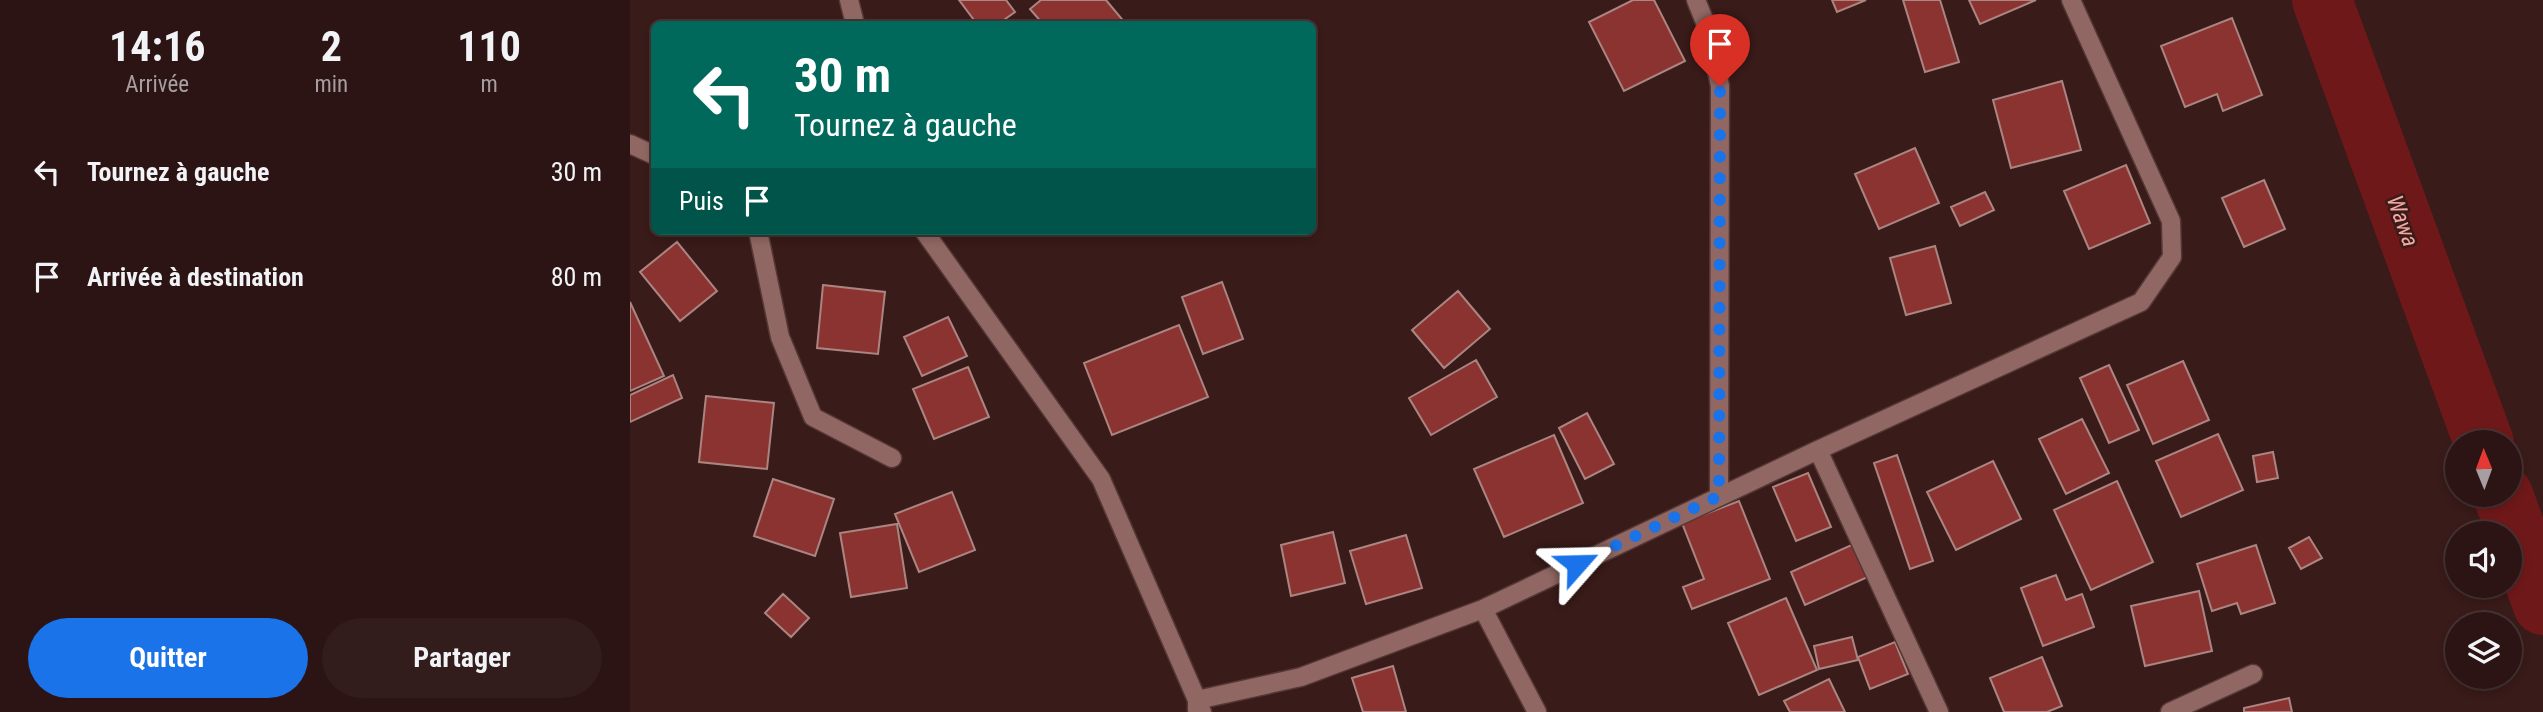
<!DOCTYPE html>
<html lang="fr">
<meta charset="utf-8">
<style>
:root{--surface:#2b1413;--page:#331d1c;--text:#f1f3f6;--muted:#a69ea0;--line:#473333;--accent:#1a73e8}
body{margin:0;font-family:"Roboto Condensed",sans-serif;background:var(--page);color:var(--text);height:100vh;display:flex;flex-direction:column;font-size:26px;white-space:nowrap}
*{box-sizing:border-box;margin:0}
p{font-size:23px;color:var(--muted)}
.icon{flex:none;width:38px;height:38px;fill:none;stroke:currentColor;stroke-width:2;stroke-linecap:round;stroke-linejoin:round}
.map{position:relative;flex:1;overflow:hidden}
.side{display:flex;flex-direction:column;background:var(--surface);width:630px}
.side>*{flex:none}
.top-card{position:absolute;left:21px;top:21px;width:665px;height:214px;border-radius:10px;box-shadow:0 4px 10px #0003,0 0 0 2px var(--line);background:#00695c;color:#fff;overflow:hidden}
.needle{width:46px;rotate:359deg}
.tools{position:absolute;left:1815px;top:430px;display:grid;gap:14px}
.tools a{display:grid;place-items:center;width:77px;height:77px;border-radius:50%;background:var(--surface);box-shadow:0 4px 10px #0003,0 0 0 2px var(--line);font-size:35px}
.pin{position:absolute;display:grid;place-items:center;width:60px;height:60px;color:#fff;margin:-72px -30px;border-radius:50% 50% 50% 0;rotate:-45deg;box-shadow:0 0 7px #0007}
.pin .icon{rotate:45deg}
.me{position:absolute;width:77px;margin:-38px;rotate:65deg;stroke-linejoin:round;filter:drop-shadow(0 0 5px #0008)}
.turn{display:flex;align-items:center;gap:24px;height:147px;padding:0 28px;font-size:32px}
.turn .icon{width:91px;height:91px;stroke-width:2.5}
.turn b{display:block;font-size:49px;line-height:60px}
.then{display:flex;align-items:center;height:66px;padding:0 28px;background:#0003;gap:14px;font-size:26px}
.eta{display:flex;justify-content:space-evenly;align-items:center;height:119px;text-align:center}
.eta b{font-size:42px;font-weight:700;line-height:49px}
.action{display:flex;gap:14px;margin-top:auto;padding:14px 28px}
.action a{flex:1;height:80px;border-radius:42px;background:var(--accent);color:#fff;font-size:28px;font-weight:700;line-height:80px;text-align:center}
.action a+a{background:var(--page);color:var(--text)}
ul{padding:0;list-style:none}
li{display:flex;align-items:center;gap:21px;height:105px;padding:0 28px}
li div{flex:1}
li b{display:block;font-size:26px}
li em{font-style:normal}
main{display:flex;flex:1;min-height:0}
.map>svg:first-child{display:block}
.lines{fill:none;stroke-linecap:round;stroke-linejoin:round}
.river{stroke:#6f1819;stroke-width:60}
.building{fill:#8b3331;stroke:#ab8581;stroke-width:2}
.minor-casing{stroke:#543836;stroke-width:21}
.minor{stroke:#906763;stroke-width:18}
.route{stroke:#1a73e8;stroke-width:12;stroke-dasharray:0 21.6}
.labels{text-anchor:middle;stroke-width:5;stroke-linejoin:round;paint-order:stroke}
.water-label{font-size:23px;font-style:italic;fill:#f3a8a1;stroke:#391b19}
</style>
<main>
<section class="side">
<div class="eta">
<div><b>14:16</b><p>Arrivée</p></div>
<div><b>2</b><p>min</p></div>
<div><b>110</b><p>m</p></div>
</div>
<ul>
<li><svg class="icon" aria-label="left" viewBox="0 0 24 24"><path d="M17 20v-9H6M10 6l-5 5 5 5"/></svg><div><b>Tournez à gauche</b></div><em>30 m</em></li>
<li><svg class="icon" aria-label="arrive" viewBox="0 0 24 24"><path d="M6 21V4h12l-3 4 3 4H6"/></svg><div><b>Arrivée à destination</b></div><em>80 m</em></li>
</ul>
<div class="action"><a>Quitter</a><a>Partager</a></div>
</section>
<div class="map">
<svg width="1913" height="712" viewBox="0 0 1913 712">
<rect width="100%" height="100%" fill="#391b19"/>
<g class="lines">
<path class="river" d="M 1692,0 L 1854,443
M 1873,495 L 1913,605"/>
</g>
<path class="building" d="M 329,0 L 376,0 L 385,12 L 368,24 L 347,24 Z
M 411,0 L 476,0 L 496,24 L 413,24 L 400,9 Z
M 1003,0 L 1024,0 L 1055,61 L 994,91 L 959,22 Z
M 1202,0 L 1236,0 L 1207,12 Z
M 1273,0 L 1310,0 L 1329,62 L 1295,72 Z
M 1339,0 L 1406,0 L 1350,24 Z
M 1602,18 L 1632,95 L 1593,111 L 1587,94 L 1555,107 L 1531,46 Z
M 1432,81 L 1451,150 L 1381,168 L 1363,100 Z
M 1285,148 L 1309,203 L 1249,229 L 1225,174 Z
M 1496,165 L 1520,223 L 1459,249 L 1434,191 Z
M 1634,180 L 1655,229 L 1614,247 L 1592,198 Z
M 1355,192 L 1364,210 L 1330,226 L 1321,207 Z
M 47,242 L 87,291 L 50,321 L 10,272 Z
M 1305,246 L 1321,303 L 1276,315 L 1260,258 Z
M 592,282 L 613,339 L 573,354 L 552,297 Z
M 193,285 L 255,292 L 248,354 L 187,348 Z
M 828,291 L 860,329 L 814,368 L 782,330 Z
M 0,302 L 34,376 L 0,391 Z
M 318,317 L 337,356 L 292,376 L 274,337 Z
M 549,325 L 578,397 L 482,435 L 454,363 Z
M 846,360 L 867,397 L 801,435 L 779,398 Z
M 1553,361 L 1579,420 L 1523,444 L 1497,385 Z
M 1479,365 L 1509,430 L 1479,443 L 1450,378 Z
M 338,367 L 359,417 L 304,439 L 283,389 Z
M 43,375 L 52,398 L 0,422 L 0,395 Z
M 76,396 L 144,403 L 137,469 L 69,462 Z
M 957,413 L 984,464 L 955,479 L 929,428 Z
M 1452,419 L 1479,473 L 1436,494 L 1409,439 Z
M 1588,434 L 1613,490 L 1551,517 L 1526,461 Z
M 924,435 L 953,503 L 874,537 L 844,469 Z
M 1643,452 L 1648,478 L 1627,482 L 1623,456 Z
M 1267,455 L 1303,561 L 1280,569 L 1244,463 Z
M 1363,461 L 1391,519 L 1326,550 L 1297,492 Z
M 1178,473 L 1201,527 L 1166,541 L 1143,487 Z
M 143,479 L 204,499 L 185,556 L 124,536 Z
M 1487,481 L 1523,562 L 1461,590 L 1424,510 Z
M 322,492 L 345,550 L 289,572 L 265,514 Z
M 1109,501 L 1140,579 L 1062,609 L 1053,587 L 1074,579 L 1052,523 Z
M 267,524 L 277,588 L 221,597 L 210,533 Z
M 703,532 L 715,583 L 661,596 L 651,545 Z
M 776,535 L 792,588 L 736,604 L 720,551 Z
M 1679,537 L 1692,558 L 1671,569 L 1659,548 Z
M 1226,543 L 1240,576 L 1175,605 L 1161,572 Z
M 1626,545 L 1645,603 L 1611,614 L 1607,603 L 1582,611 L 1567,564 Z
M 1426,575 L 1436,600 L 1452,594 L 1464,627 L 1413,646 L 1391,588 Z
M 1569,591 L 1582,651 L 1515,666 L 1501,606 Z
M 153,594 L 179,618 L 161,637 L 135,613 Z
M 1156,598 L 1187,670 L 1129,695 L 1098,623 Z
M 1222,637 L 1228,660 L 1189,669 L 1184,646 Z
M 1265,642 L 1278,674 L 1240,689 L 1228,657 Z
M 1412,657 L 1432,706 L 1417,712 L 1374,712 L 1360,678 Z
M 763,666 L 776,712 L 733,712 L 722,678 Z
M 1199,679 L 1215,712 L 1160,712 L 1154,701 Z
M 1659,698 L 1662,712 L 1614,712 L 1614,708 Z"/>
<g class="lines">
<defs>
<path id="minor" d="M 219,0 L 225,24
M 1066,0 L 1079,32 L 1090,86 L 1089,497
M 0,144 L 24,155
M 128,231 L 150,337 L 183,417 L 262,458
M 294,231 L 471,479 L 567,700 L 567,709
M 1188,450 L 1309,712
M 853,609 L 907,712
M 572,712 L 567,700 L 671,677 L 853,609 L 1188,450 L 1511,302 L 1542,257 L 1541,221 L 1441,0
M 1540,712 L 1623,674"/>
</defs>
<use href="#minor" class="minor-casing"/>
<use href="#minor" class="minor"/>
</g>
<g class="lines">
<path class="route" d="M 947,564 L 1089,496 L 1090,86"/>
</g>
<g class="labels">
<g class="water-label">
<text transform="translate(1773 221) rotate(70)" y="8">Wawa</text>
</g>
</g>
</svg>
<div class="tools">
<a><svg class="needle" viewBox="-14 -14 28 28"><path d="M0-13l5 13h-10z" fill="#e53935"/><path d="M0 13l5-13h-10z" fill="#a69ea0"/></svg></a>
<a><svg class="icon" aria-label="sound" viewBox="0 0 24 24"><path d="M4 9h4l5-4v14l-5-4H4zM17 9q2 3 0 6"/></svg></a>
<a><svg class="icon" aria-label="layers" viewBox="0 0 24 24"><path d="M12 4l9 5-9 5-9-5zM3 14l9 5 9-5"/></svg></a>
</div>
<div class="pin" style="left:1090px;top:86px;background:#d93025"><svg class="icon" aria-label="arrive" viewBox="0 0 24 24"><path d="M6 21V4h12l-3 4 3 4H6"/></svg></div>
<svg class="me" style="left:947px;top:564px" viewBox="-20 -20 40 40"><path d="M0-17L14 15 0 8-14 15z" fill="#1a73e8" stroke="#fff" stroke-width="4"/></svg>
<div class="top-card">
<div class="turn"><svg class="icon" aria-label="left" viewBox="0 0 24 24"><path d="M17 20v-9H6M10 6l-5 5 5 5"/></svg><div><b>30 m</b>Tournez à gauche</div></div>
<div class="then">Puis<svg class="icon" aria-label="arrive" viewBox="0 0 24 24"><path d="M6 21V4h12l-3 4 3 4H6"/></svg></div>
</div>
</div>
</main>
